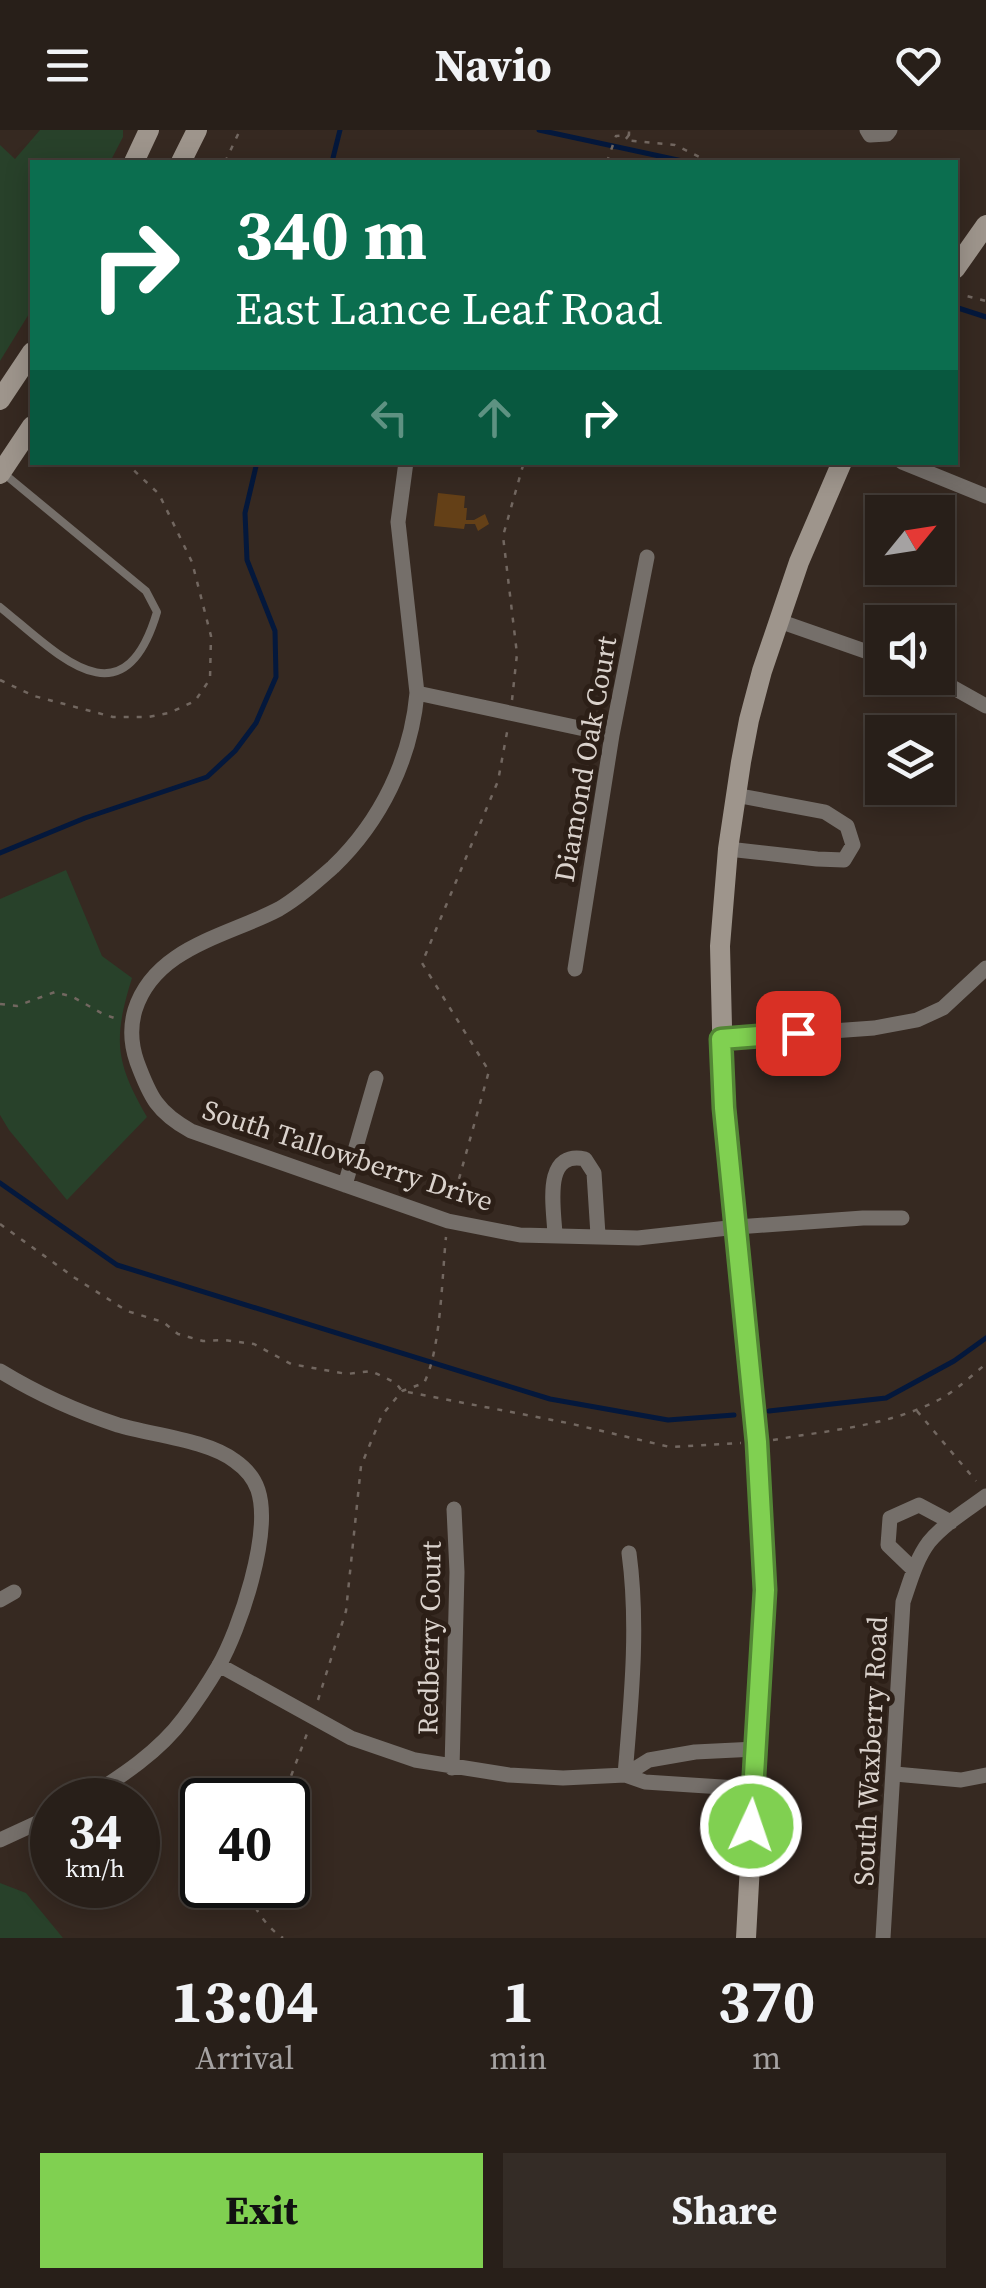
<!DOCTYPE html>
<style>
:root{--surface:#281f19;--page:#342c26;--text:#f1f3f6;--muted:#a5a2a2;--line:#443d38;--accent:#80d051}
body{margin:0;font-family:"Source Serif 4",serif;background:var(--page);color:var(--text);height:100vh;display:flex;flex-direction:column;font-size:38px;white-space:nowrap}
*{box-sizing:border-box;margin:0}
p{font-size:32px;color:var(--muted)}
.icon{flex:none;width:55px;height:55px;fill:none;stroke:currentColor;stroke-width:2;stroke-linecap:round;stroke-linejoin:round}
.map{position:relative;height:1808px;overflow:hidden}
.sheet{display:flex;flex-direction:column;background:var(--surface);flex:1}
.sheet>*{flex:none}
.banner{position:absolute;left:30px;top:30px;width:928px;height:305px;border-radius:0px;box-shadow:0 5px 25px #0003,0 0 0 2px var(--line);background:#0b6e4f;color:#fff;overflow:hidden}
.needle{width:65px;rotate:60deg}
.fabs{position:absolute;left:865px;top:365px;display:grid;gap:20px}
.fabs a{display:grid;place-items:center;width:90px;height:90px;border-radius:0px;background:var(--surface);box-shadow:0 5px 25px #0003,0 0 0 2px var(--line);font-size:50px}
.speed{position:absolute;left:30px;top:1648px;display:flex;gap:20px;font-size:50px;font-weight:700;text-align:center}
.speed>*{display:grid;place-content:center;width:130px;height:130px;border-radius:50%;background:var(--surface);box-shadow:0 5px 25px #0003,0 0 0 2px var(--line);line-height:1}
.speed small{font-size:25px;font-weight:400}
.speed .limit{border:5px solid #111;border-radius:15px;background:#fff;color:#111}
.pin{position:absolute;display:grid;place-items:center;width:85px;height:85px;color:#fff;margin:-42px;border-radius:20px;box-shadow:0 5px 15px #0006}
.me{position:absolute;width:110px;margin:-55px;rotate:3deg;stroke-linejoin:round;filter:drop-shadow(0 0 8px #0008)}
.turn{display:flex;align-items:center;gap:35px;height:210px;padding:0 40px;font-size:45px}
.turn .icon{width:130px;height:130px;stroke-width:2.5}
.turn b{display:block;font-size:70px;line-height:85px}
.lanes{display:flex;align-items:center;height:95px;padding:0 40px;background:#0003;justify-content:center;gap:50px;direction:ltr}
.lanes .off{opacity:.35}
.eta{display:flex;justify-content:space-evenly;align-items:center;height:170px;text-align:center}
.eta b{font-size:60px;font-weight:700;line-height:70px}
.button{display:flex;gap:20px;margin-top:auto;padding:20px 40px}
.button a{flex:1;height:115px;border-radius:0px;background:var(--accent);color:#111;font-size:40px;font-weight:700;line-height:115px;text-align:center}
.button a+a{background:var(--page);color:var(--text)}
header{display:flex;justify-content:space-between;align-items:center;height:130px;padding:0 40px;background:var(--surface);font-size:45px;font-weight:700}
.map>svg:first-child{display:block}
.green{fill:#28412a}
.lines{fill:none;stroke-linecap:round;stroke-linejoin:round}
.stream{stroke:#04183c;stroke-width:5}
.building{fill:#644017}
.path{stroke:#726760;stroke-width:2.5;stroke-dasharray:5 8;stroke-linecap:butt}
.lane{stroke:#756f6a;stroke-width:8}
.street{stroke:#756f6a;stroke-width:15}
.secondary{stroke:#9e958c;stroke-width:20}
.route-casing{stroke:#538735;stroke-width:25}
.route{stroke:#80d051;stroke-width:18}
.labels{text-anchor:middle;stroke-width:10;stroke-linejoin:round;paint-order:stroke}
.street-label{font-size:28px;fill:#dad2cc;stroke:#2c1f17}
</style>
<header><svg class="icon" aria-label="menu" viewBox="0 0 24 24"><path d="M4 6h16M4 12h16M4 18h16"/></svg>Navio<svg class="icon" aria-label="heart" viewBox="0 0 24 24"><path d="M12 20l-8-8c-3-5 5-10 8-4 3-6 11-1 8 4z"/></svg></header>
<div class="map">
<svg width="986" height="1808" viewBox="0 0 986 1808">
<rect width="100%" height="100%" fill="#362921"/>
<path class="green" d="M 40,0 L 123,0 L 123,7 L 110,32 L 32,32 L 32,179 L 0,231 L 0,15 L 15,29 Z
M 66,740 L 102,826 L 132,848 C 113,909 115,932 147,987 L 67,1070 L 9,1000 L 0,985 L 0,769 Z
M 0,1753 L 26,1763 L 63,1808 L 0,1808 Z"/>
<g class="lines">
<path class="stream" d="M 539,0 L 687,32
M 332,32 L 340,0
M 955,177 L 986,187
M 0,723 L 85,688 L 207,647 L 235,621 L 256,593 L 276,547 L 275,501 L 247,430 L 245,383 L 257,332
M 0,1053 L 117,1135 L 550,1269 L 668,1290 L 734,1285
M 769,1281 L 886,1268 L 954,1231 L 986,1208"/>
</g>
<path class="building" d="M 438,363 L 465,366 L 464,378 L 467,378 L 466,390 L 474,390 L 485,384 L 489,394 L 478,401 L 475,394 L 465,394 L 464,399 L 434,396 Z"/>
<g class="lines">
<path class="path" d="M 629,5 L 625,10 L 675,15 L 710,32
M 225,32 L 240,0
M 607,32 L 616,6 L 629,5 L 629,0
M 955,163 L 986,171
M 0,550 L 34,566 L 113,587 L 148,587 L 169,583 L 195,571 L 210,549 L 211,506 L 192,432 L 159,364 L 125,332
M 512,570 L 517,524 L 503,406 L 524,332
M 0,874 L 17,876 L 55,862 L 73,867 L 103,884 L 117,889
M 452,1074 L 489,941 L 422,833 L 498,651 L 508,597
M 0,1094 L 75,1148 L 127,1181 L 163,1192 L 178,1204 L 203,1211 L 224,1210 L 254,1214 L 291,1234 L 347,1244 L 371,1241 L 396,1253 L 402,1261 L 568,1293 L 670,1317 L 741,1313
M 917,1281 L 976,1351
M 773,1310 C 830,1300 891,1296 942,1268 C 958,1259 972,1245 986,1234
M 318,1570 L 346,1481 L 361,1336 L 382,1285 L 402,1261 L 424,1253 C 441,1220 442,1145 446,1107
M 282,1670 L 308,1601
M 243,1755 C 254,1775 263,1795 283,1808"/>
<path class="lane" d="M 0,477 C 57,523 123,597 157,482 L 146,461 L 2,342"/>
<path class="street" d="M 867,0 L 870,5 L 887,4 L 890,0
M 406,332 L 398,392 L 417,563 C 411,629 381,691 333,737 C 316,752 298,768 279,779 C 228,806 155,817 135,880 C 130,897 131,915 137,932 C 150,967 157,982 191,1001 L 448,1091 L 520,1105 L 638,1108 L 737,1097 L 863,1088 L 902,1088
M 902,332 L 986,366
M 779,491 L 882,527
M 936,548 L 986,576
M 417,563 L 612,605
M 728,719 L 817,729 L 844,730 L 853,715 L 847,696 L 825,682 L 735,665
M 575,839 L 612,605 L 647,427
M 721,909 L 874,898 L 917,890 L 943,878 L 986,838
M 345,1055 L 376,948
M 555,1105 C 554,1078 542,1020 585,1029 L 594,1043 L 598,1105
M 0,1241 C 36,1263 78,1282 118,1295 C 152,1305 208,1310 235,1331 C 245,1338 254,1348 258,1360 C 272,1403 240,1499 218,1537 C 208,1554 196,1572 184,1588 C 158,1623 120,1647 84,1670
M 914,1440 L 888,1415 L 890,1388 L 919,1375 L 951,1392
M 0,1470 L 14,1462
M 219,1535 L 351,1608 L 415,1630 L 509,1645 L 563,1648 L 625,1645 L 645,1652 L 753,1659
M 452,1638 L 457,1442 L 454,1379
M 895,1644 L 961,1650 L 986,1645
M 625,1645 C 631,1572 639,1497 629,1423
M 625,1645 L 649,1630 L 695,1622 L 756,1619
M 0,1710 L 52,1686
M 883,1808 L 903,1472 C 910,1452 916,1429 929,1412 C 944,1394 967,1380 986,1366"/>
<path class="secondary" d="M 134,32 L 149,0
M 181,32 L 197,0
M 955,139 L 986,95
M 0,270 L 32,222
M 0,344 L 32,296
M 746,1808 L 765,1460 L 757,1312 L 724,978 L 720,816 L 728,719 L 741,632 L 749,590 L 762,541 L 799,432 L 842,332"/>
</g>
<g class="lines">
<defs>
<path id="route" d="M 751,1696 L 765,1460 L 757,1312 L 724,978 L 721,909 L 798,903"/>
</defs>
<use href="#route" class="route-casing"/>
<use href="#route" class="route"/>
</g>
<g class="labels">
<g class="street-label">
<text transform="translate(585 629) rotate(-80)" y="10">Diamond Oak Court</text>
<text transform="translate(348 1025) rotate(18)" y="10">South Tallowberry Drive</text>
<text transform="translate(429 1508) rotate(-89)" y="10">Redberry Court</text>
<text transform="translate(870 1621) rotate(-87)" y="10">South Waxberry Road</text>
</g>
</g>
</svg>
<div class="fabs">
<a><svg class="needle" viewBox="-14 -14 28 28"><path d="M0-13l5 13h-10z" fill="#e53935"/><path d="M0 13l5-13h-10z" fill="#a5a2a2"/></svg></a>
<a><svg class="icon" aria-label="sound" viewBox="0 0 24 24"><path d="M4 9h4l5-4v14l-5-4H4zM17 9q2 3 0 6"/></svg></a>
<a><svg class="icon" aria-label="layers" viewBox="0 0 24 24"><path d="M12 4l9 5-9 5-9-5zM3 14l9 5 9-5"/></svg></a>
</div>
<div class="speed"><div>34<small>km/h</small></div><div class="limit">40</div></div>
<div class="pin" style="left:798px;top:903px;background:#d93025"><svg class="icon" aria-label="arrive" viewBox="0 0 24 24"><path d="M6 21V4h12l-3 4 3 4H6"/></svg></div>
<svg class="me" style="left:751px;top:1696px" viewBox="-20 -20 40 40"><circle r="17" fill="#80d051" stroke="#fff" stroke-width="3"/><path d="M0-11L8 9 0 5-8 9z" fill="#fff"/></svg>
<div class="banner">
<div class="turn"><svg class="icon" aria-label="right" viewBox="0 0 24 24"><path d="M7 20v-9h11M14 6l5 5-5 5"/></svg><div><b>340 m</b>East Lance Leaf Road</div></div>
<div class="lanes"><svg class="icon off" aria-label="left" viewBox="0 0 24 24"><path d="M17 20v-9H6M10 6l-5 5 5 5"/></svg><svg class="icon off" aria-label="ahead" viewBox="0 0 24 24"><path d="M12 20V5M6 11l6-6 6 6"/></svg><svg class="icon" aria-label="right" viewBox="0 0 24 24"><path d="M7 20v-9h11M14 6l5 5-5 5"/></svg></div>
</div>
</div>
<section class="sheet">
<div class="eta">
<div><b>13:04</b><p>Arrival</p></div>
<div><b>1</b><p>min</p></div>
<div><b>370</b><p>m</p></div>
</div>
<div class="button"><a>Exit</a><a>Share</a></div>
</section>
